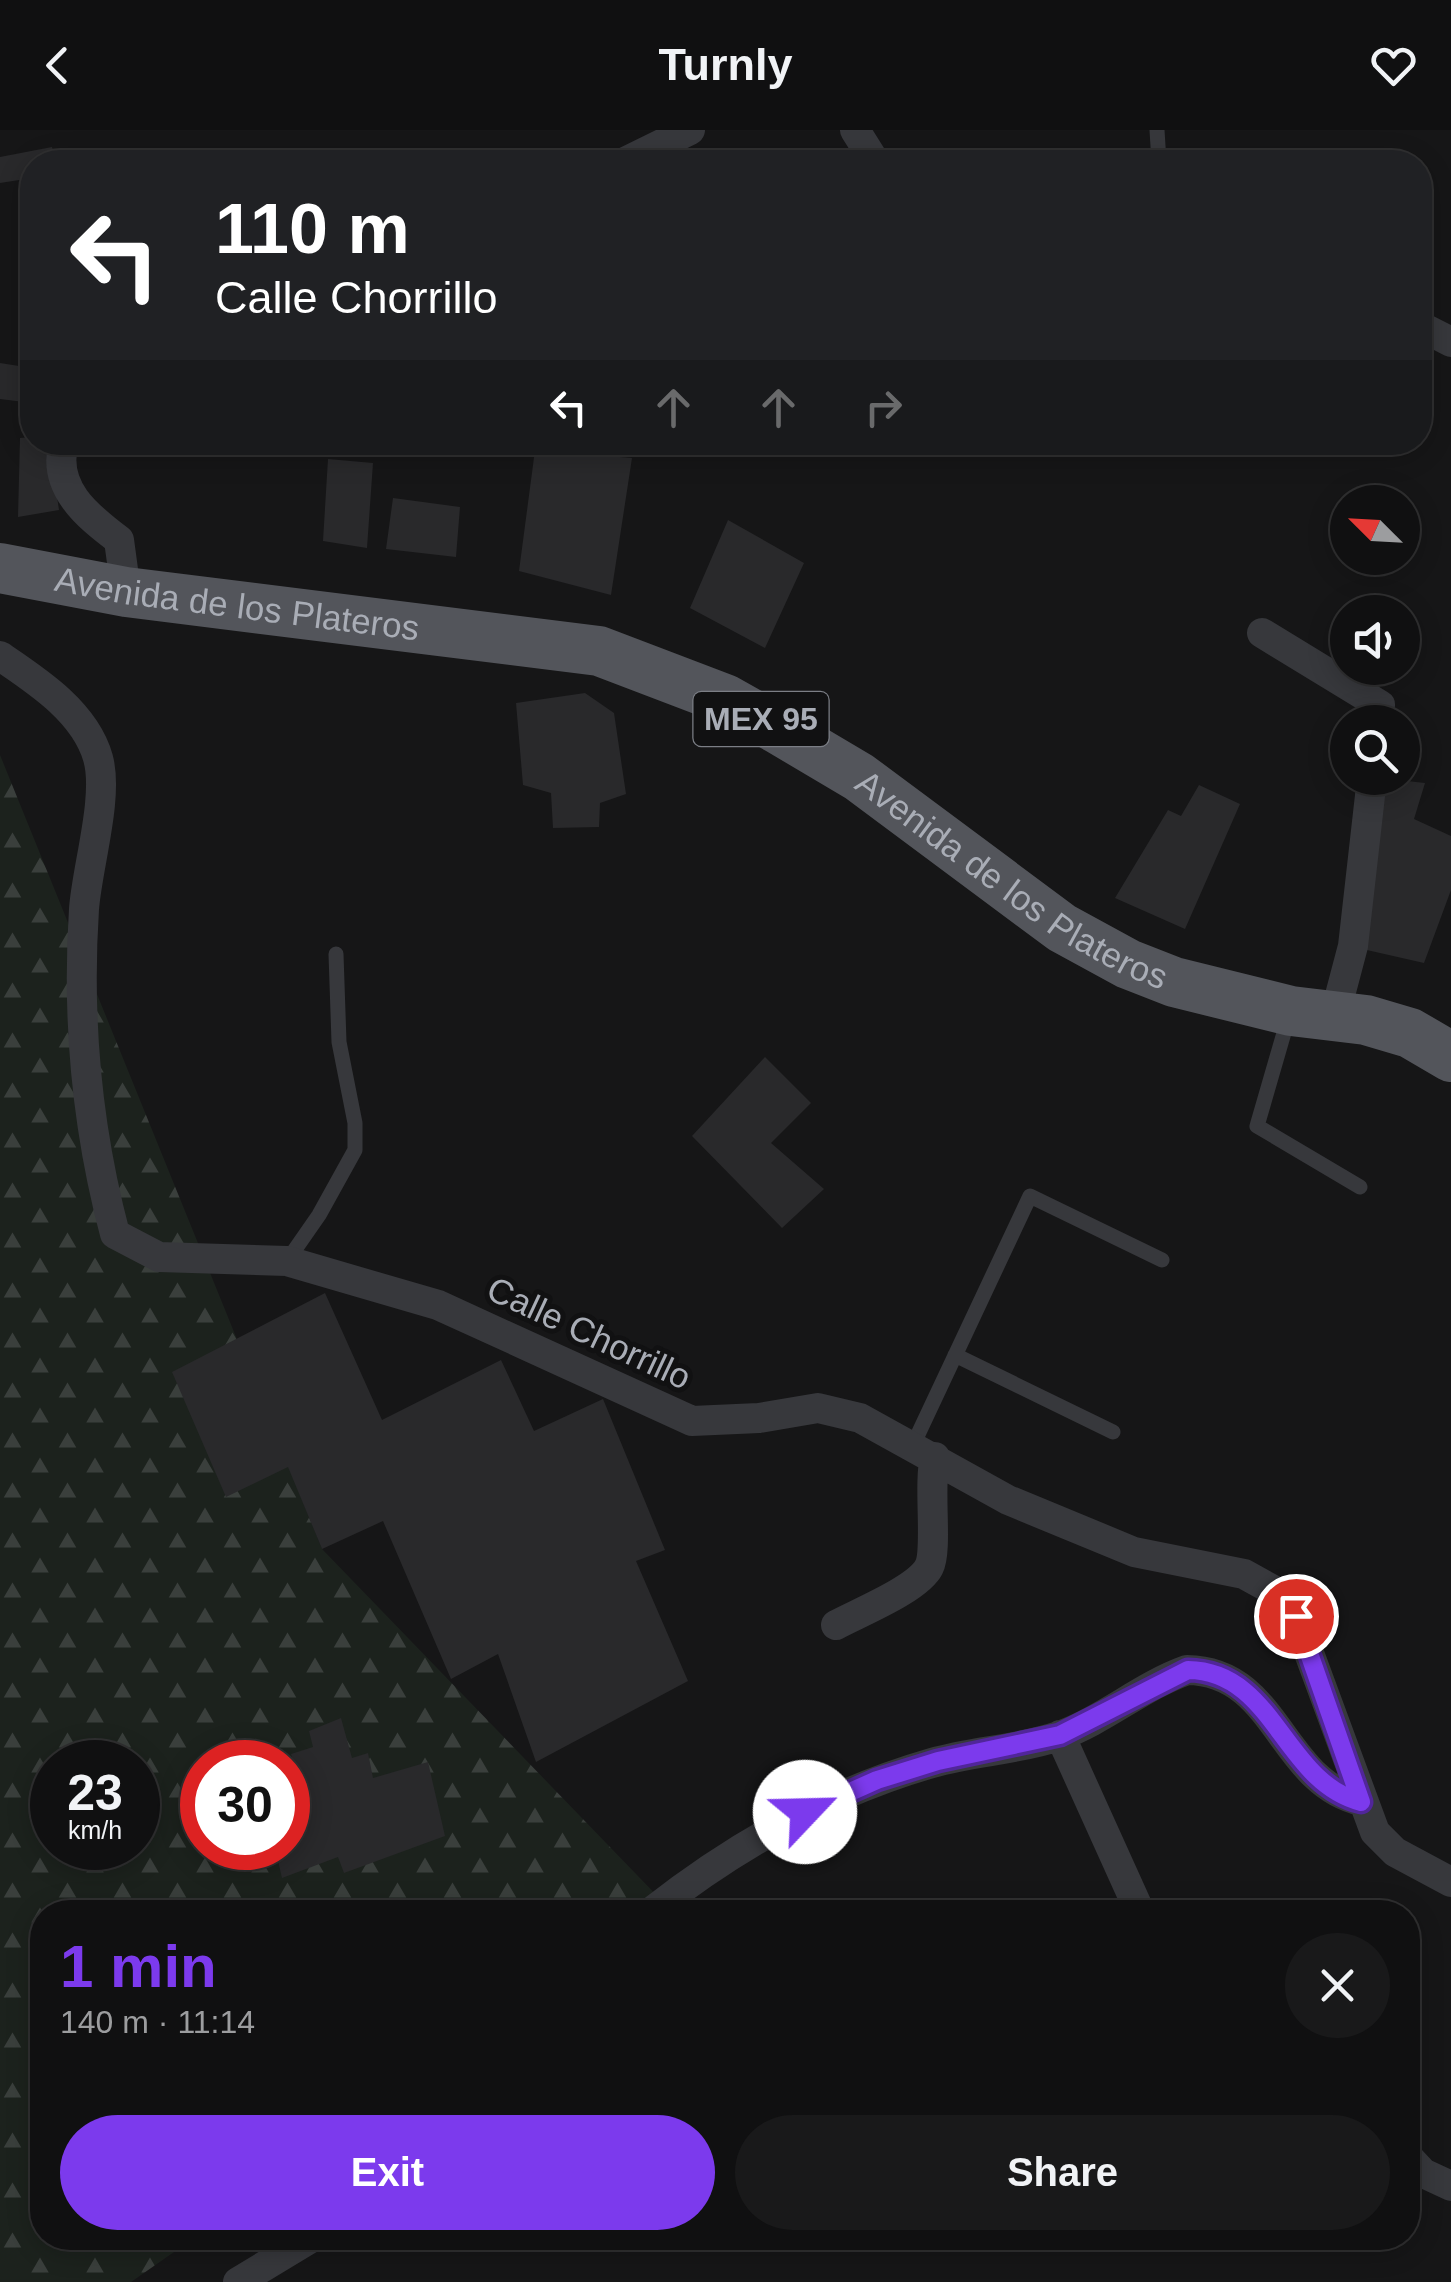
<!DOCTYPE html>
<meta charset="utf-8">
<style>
:root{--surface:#101011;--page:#19191a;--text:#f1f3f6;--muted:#9c9d9f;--line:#303031;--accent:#7c3aed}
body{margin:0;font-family:Arial,sans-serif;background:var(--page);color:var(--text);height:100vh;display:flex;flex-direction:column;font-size:38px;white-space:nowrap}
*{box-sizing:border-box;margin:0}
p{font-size:32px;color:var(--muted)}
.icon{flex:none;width:55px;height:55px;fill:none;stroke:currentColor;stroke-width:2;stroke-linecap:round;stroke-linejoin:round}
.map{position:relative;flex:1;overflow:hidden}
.panel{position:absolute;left:30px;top:1770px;width:1390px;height:350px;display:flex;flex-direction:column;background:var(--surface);border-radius:40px;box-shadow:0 5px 25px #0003,0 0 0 2px var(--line)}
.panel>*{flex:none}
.banner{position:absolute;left:20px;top:20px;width:1412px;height:305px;border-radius:40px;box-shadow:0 5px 25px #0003,0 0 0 2px var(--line);background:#202124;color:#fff;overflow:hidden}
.needle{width:65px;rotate:294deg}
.buttons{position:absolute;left:1330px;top:355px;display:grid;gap:20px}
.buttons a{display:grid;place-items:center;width:90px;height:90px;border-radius:50%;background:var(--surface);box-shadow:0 5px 25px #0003,0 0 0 2px var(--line);font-size:50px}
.speed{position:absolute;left:30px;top:1610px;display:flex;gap:20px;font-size:50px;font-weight:700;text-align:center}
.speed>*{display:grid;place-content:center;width:130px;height:130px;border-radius:50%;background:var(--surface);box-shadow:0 5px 25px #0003,0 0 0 2px var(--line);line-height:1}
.speed small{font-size:25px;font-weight:400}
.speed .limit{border:15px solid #d22;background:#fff;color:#111}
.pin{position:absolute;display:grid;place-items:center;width:85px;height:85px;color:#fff;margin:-42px;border:5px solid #fff;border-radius:50%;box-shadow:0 2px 10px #0007}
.me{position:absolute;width:110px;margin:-55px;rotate:66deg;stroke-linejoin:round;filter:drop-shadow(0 0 8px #0008)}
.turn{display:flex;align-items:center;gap:35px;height:210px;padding:0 30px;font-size:45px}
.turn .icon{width:130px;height:130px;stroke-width:2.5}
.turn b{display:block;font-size:70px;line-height:85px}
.lanes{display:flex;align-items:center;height:95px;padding:0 30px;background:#0003;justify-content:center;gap:50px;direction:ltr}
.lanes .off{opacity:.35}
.round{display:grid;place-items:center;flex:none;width:105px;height:105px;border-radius:52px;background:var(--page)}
.headline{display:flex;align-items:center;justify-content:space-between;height:170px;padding:0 30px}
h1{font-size:60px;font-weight:700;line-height:75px;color:var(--accent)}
.primary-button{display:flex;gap:20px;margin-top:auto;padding:20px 30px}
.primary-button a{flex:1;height:115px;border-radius:60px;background:var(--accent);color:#fff;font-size:40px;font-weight:700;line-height:115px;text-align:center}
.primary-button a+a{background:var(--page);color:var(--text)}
header{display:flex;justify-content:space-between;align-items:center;height:130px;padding:0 30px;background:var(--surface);font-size:45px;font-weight:700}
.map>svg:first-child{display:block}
.forest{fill:url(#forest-firs);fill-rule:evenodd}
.building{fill:#29292b}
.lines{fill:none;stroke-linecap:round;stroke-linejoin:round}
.lane{stroke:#37383c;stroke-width:15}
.street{stroke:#37383c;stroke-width:30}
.primary{stroke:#53555b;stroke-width:50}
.route-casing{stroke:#51269a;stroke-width:25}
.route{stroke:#7c3aed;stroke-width:18}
.labels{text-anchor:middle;stroke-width:10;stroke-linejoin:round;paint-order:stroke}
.shield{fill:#111112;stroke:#7b7e85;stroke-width:2.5}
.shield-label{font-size:32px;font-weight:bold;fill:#a9adb6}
.street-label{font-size:35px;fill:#a9adb6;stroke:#111112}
</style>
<header><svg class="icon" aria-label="back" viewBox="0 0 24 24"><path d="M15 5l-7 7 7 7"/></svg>Turnly<svg class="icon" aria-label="heart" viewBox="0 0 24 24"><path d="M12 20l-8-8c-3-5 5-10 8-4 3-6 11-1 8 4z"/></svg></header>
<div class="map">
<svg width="1451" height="2152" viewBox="0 0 1451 2152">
<defs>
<pattern id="forest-firs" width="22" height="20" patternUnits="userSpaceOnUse" patternTransform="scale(2.5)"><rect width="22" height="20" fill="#1c221d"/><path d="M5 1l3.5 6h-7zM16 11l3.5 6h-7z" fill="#3a3f3c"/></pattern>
</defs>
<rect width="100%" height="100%" fill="#161617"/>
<path class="forest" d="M 0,625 L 322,1419 L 665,1774 L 653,1782 L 42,1782 L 42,2108 L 194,2108 L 131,2152 L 0,2152 ZM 52,1632 L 138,1632 L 138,1718 L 52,1718 ZM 202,1632 L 288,1632 L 288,1718 L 202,1718 Z"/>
<path class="building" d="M 52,17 L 56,32 L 32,32 L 32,48 L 0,53 L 0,27 Z
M 0,233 L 32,238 L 32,273 L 0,269 Z
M 32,307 L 32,312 L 49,312 L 59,380 L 18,387 L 20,308 Z
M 535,320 L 632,328 L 611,465 L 519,441 Z
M 328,329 L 373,333 L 367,418 L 323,411 Z
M 393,368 L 460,377 L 456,427 L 386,419 Z
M 728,390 L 804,433 L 765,518 L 690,478 Z
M 585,563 L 614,583 L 626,664 L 600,673 L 599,697 L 553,698 L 551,663 L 523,655 L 516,573 Z
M 1380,648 L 1425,653 L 1414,689 L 1451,706 L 1451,760 L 1424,833 L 1358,818 Z
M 1199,655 L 1240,674 L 1185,799 L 1115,768 L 1168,680 L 1181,686 Z
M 765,927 L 811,973 L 771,1013 L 824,1059 L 782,1098 L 692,1006 Z
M 325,1163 L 382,1290 L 501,1230 L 534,1301 L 603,1269 L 665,1420 L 636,1431 L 688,1551 L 536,1632 L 498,1524 L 451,1549 L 383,1391 L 322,1419 L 288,1337 L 226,1367 L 172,1242 Z
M 341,1588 L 352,1628 L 368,1623 L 373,1648 L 428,1632 L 445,1706 L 344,1743 L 338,1727 L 282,1748 L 275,1718 L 288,1718 L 288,1674 L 305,1667 L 291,1624 L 313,1617 L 309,1601 Z"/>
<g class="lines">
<path class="lane" d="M 1157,0 L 1159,32
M 1288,889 L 1257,996 L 1360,1057
M 287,1131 L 319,1085 L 355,1020 L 355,993 L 339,912 L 336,824
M 955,1225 L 1113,1302
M 913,1315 L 1030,1066 L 1162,1130"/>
<path class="street" d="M 855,0 L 875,32
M 625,32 L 690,0
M 1420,196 L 1451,212
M 64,312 C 51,357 87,386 119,410 L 126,462
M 1262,503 L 1380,575 L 1378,592
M 0,526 C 37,551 85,582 98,628 C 109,667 87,737 84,779 C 77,887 87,999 115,1104 L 159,1127 L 287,1131 L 438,1175 L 692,1291 L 759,1288 L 818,1278 L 860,1288 L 1008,1370 L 1134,1422 L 1244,1444 L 1273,1460 L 1295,1485 L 1375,1702 L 1395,1722 L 1451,1752
M 1334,888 L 1353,816 L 1372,648
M 836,1495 C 858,1483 918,1459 929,1437 C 938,1420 928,1355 935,1327
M 1060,1605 L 1140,1782
M 651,1782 C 735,1716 828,1663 932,1633 C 973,1621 1018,1620 1059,1606 C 1104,1590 1142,1556 1187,1540 C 1278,1541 1280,1652 1361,1671
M 1408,2027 L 1423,2043 L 1451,2056
M 238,2152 L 311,2108"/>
<path class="primary" id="s1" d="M 0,438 L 126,462 L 599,521 L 725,569 L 778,599 L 859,647 L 1062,798 L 1128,834 L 1174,852 L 1291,881 L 1366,890 L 1410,903 L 1451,927"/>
</g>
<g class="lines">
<defs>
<path id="route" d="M 805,1682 L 877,1650 L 938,1631 L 1060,1605 L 1188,1540 C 1275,1541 1283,1652 1361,1672 L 1296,1486"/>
</defs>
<use href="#route" class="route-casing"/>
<use href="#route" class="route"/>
</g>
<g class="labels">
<rect class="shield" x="693.5" y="562" width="135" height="54" rx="8"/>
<g class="shield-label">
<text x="761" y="600">MEX 95</text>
</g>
<g class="street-label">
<text dy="12" stroke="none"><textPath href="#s1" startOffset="240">Avenida de los Plateros</textPath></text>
<text dy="12" stroke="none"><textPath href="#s1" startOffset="1080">Avenida de los Plateros</textPath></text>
<text transform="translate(589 1203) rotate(25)" y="12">Calle Chorrillo</text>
</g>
</g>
</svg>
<div class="buttons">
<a><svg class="needle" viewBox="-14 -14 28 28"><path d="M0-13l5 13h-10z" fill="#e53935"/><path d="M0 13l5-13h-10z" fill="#9c9d9f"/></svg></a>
<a><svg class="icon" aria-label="sound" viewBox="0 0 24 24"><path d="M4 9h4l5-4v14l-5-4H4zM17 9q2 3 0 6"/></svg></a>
<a><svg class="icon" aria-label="search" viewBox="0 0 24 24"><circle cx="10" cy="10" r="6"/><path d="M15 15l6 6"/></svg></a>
</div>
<div class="speed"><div>23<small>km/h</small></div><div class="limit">30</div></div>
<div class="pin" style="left:1296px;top:1486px;background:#d93025"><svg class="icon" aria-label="arrive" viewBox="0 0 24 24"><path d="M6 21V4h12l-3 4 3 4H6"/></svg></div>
<svg class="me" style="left:805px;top:1682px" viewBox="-20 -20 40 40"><circle r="19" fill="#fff"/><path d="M0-13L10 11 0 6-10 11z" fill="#7c3aed"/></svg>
<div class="banner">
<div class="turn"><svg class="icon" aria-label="left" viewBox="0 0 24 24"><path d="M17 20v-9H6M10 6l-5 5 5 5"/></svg><div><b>110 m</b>Calle Chorrillo</div></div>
<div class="lanes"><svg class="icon" aria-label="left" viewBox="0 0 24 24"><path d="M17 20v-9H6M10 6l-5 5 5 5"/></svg><svg class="icon off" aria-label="ahead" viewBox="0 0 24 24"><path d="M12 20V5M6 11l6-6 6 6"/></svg><svg class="icon off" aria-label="ahead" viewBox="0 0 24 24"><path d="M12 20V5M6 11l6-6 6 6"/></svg><svg class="icon off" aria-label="right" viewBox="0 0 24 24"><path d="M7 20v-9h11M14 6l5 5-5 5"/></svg></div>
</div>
<section class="panel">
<div class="headline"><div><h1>1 min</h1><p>140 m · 11:14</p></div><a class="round"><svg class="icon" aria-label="close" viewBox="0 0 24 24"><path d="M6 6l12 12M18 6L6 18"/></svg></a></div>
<div class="primary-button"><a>Exit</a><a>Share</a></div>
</section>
</div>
